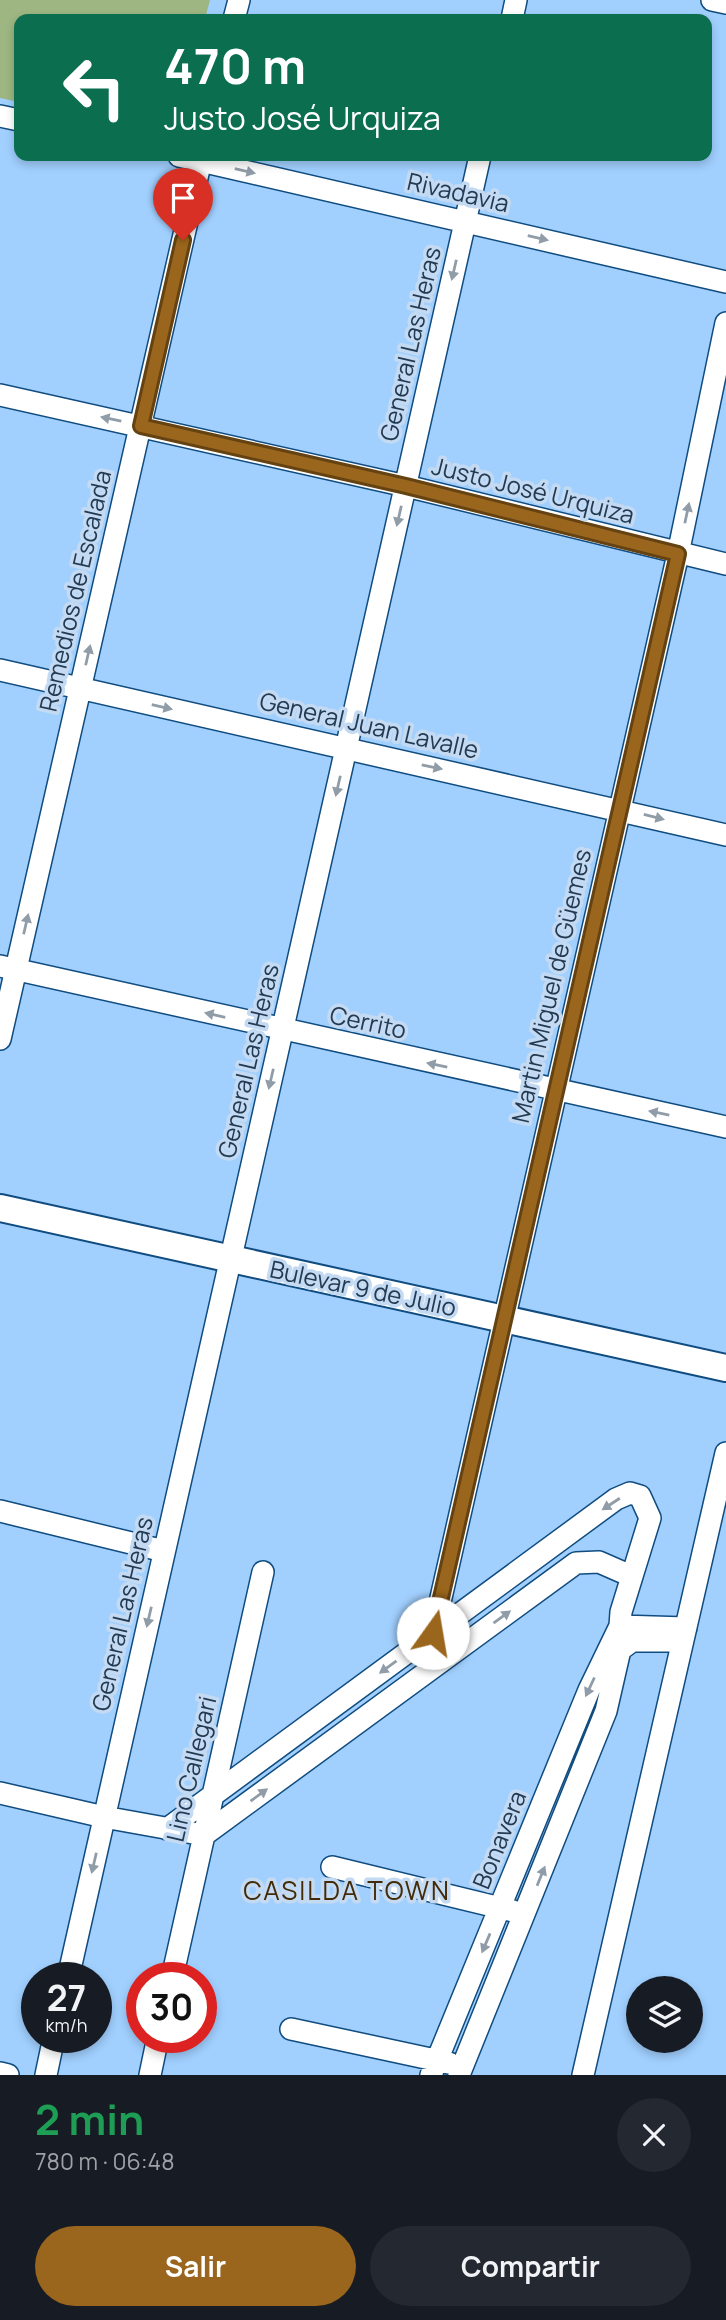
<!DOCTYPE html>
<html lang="es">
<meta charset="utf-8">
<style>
:root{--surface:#171b24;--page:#242831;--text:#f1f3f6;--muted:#9ea1a6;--accent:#9a651c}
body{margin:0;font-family:Manrope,sans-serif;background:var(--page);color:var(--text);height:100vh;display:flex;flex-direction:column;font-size:26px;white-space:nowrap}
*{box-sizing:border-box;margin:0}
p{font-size:23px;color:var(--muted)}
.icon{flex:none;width:38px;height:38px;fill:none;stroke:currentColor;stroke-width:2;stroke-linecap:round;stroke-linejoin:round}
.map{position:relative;height:2075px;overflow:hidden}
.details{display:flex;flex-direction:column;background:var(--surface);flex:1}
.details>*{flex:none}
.top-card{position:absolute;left:14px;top:14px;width:698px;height:147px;border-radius:14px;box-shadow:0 4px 10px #0003;background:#0b6e4f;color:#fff;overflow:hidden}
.fabs{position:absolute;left:626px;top:1976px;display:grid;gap:14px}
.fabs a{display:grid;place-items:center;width:77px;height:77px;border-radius:50%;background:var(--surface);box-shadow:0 4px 10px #0003;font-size:35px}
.speed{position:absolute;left:21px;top:1962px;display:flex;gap:14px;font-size:35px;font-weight:700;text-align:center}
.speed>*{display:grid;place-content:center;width:91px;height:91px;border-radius:50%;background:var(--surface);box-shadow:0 4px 10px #0003;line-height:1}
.speed small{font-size:18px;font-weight:400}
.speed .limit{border:10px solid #d22;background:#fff;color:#111}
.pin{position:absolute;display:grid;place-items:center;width:60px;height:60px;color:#fff;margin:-72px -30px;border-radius:50% 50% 50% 0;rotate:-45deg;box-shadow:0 0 7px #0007}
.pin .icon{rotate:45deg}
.me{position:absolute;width:77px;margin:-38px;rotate:13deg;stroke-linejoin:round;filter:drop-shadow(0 0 5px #0008)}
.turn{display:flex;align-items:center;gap:24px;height:147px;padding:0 35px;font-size:32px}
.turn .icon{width:91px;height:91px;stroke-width:2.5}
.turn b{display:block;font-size:49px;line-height:60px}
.round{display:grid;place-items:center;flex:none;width:74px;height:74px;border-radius:37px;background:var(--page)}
.head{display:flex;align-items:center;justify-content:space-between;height:119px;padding:0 35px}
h1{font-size:42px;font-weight:700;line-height:52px;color:#1e9e55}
.primary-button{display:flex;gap:14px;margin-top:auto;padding:14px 35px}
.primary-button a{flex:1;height:80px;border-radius:42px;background:var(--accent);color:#fff;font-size:28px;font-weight:700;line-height:80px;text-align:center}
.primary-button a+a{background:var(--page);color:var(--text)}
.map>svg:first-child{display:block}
.green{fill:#9db682}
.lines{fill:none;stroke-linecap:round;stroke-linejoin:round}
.minor-casing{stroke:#104c7f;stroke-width:24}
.major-casing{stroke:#104c7f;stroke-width:30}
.minor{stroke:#fff;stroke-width:21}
.major{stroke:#fff;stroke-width:26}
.oneway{fill:#909ca8}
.route-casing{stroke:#644212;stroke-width:18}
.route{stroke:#9a651c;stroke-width:12}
.labels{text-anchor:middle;stroke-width:7;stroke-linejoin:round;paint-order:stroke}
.street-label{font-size:24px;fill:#223a52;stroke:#c3daf2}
.neighbourhood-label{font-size:26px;letter-spacing:2px;fill:#442b08;stroke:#c3daf2}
</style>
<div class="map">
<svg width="726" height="2075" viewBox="0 0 726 2075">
<rect width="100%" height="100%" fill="#a1d0ff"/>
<path class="green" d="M 0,0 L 210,0 L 205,19 L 19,19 L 19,102 L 0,98 Z"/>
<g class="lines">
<defs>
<path id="minor" d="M 712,0 L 726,3
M 234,19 L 239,0
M 512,19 L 516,0
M 0,116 L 19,120
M 179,156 L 726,282
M 0,395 L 406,486 L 726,564
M 0,670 L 726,835
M 0,966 L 726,1127
M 0,1039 L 202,156
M 0,1511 L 164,1551
M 447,1657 L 433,1633 L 678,554 L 726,323
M 0,1793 L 104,1817 L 204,1835 L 576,1563 L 599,1562 L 631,1576
M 167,1829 L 616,1499 L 630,1493 L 640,1496 L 650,1518 L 621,1612 L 620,1626 L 632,1641
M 332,1867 L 513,1911
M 68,1978 L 480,156
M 172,1978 L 263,1572
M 291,2029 L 449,2063
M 0,2073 L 8,2075
M 46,2075 L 54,2037
M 150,2075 L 158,2037
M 431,2075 L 589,1690 L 620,1626 L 686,1628
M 459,2075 L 606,1711 L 620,1650 L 632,1641 L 677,1641
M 583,2075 L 726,1453"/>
<path id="major" d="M 0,1208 L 726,1368"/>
</defs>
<use href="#minor" class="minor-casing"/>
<use href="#major" class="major-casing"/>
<use href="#minor" class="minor"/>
<use href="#major" class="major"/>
</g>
<defs><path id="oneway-solid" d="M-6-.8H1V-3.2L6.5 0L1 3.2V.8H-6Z" transform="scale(1.75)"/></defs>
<g class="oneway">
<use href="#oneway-solid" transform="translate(245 171) rotate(13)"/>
<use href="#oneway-solid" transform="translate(538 238) rotate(13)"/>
<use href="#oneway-solid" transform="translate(454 270) rotate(103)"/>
<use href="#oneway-solid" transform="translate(111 419) rotate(-168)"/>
<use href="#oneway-solid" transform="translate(687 513) rotate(-78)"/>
<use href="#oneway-solid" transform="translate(399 516) rotate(103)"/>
<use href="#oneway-solid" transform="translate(88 655) rotate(-77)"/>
<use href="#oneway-solid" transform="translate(162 707) rotate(13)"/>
<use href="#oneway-solid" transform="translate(432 767) rotate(12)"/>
<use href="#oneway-solid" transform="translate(338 786) rotate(103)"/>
<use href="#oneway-solid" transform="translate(654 817) rotate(14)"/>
<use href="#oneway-solid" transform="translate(26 924) rotate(-77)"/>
<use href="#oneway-solid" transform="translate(215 1015) rotate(-167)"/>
<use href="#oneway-solid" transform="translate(437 1065) rotate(-168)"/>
<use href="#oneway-solid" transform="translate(271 1079) rotate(103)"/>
<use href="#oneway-solid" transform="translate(659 1113) rotate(-168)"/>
<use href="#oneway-solid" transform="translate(611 1504) rotate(147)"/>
<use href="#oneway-solid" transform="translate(149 1617) rotate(103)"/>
<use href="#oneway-solid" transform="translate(502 1617) rotate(-36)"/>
<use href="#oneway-solid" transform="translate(388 1667) rotate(144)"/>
<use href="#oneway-solid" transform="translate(590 1687) rotate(115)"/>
<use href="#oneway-solid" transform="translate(259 1795) rotate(-36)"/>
<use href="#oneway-solid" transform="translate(94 1863) rotate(103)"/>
<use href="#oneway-solid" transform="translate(541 1876) rotate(-68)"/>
<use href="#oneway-solid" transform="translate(486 1943) rotate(113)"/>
</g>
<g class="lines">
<defs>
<path id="route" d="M 183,240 L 141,426 L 406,486 L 678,554 L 433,1633"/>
</defs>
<use href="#route" class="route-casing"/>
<use href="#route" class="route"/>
</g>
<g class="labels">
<g class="street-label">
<text transform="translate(458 193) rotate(13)" y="8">Rivadavia</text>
<text transform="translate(411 344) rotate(-77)" y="8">General Las Heras</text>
<text transform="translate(533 491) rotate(14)" y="8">Justo José Urquiza</text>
<text transform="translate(76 591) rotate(-77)" y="8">Remedios de Escalada</text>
<text transform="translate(369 726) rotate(13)" y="8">General Juan Lavalle</text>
<text transform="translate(552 986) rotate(-77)" y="8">Martin Miguel de Güemes</text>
<text transform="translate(368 1023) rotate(12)" y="8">Cerrito</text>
<text transform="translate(249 1061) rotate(-77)" y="8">General Las Heras</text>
<text transform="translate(363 1289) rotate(12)" y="8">Bulevar 9 de Julio</text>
<text transform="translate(123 1614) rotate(-77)" y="8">General Las Heras</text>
<text transform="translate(192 1769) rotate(-77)" y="8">Lino Callegari</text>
<text transform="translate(500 1840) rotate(-68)" y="8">Bonavera</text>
</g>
<g class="neighbourhood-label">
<text x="347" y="1900">CASILDA TOWN</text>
</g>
</g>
</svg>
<div class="fabs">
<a><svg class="icon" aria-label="layers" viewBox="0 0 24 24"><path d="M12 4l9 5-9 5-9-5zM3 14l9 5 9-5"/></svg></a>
</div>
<div class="speed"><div>27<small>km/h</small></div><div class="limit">30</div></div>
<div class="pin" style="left:183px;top:240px;background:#d93025"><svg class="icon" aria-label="arrive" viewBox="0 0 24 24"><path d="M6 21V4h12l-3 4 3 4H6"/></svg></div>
<svg class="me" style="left:433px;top:1633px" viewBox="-20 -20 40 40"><circle r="19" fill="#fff"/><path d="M0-13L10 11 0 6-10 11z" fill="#9a651c"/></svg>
<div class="top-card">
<div class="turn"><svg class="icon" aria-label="left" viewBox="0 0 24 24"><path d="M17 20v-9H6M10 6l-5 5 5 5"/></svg><div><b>470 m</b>Justo José Urquiza</div></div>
</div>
</div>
<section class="details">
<div class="head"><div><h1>2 min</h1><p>780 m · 06:48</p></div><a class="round"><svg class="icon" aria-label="close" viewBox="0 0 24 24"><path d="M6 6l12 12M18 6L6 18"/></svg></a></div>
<div class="primary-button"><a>Salir</a><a>Compartir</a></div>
</section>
